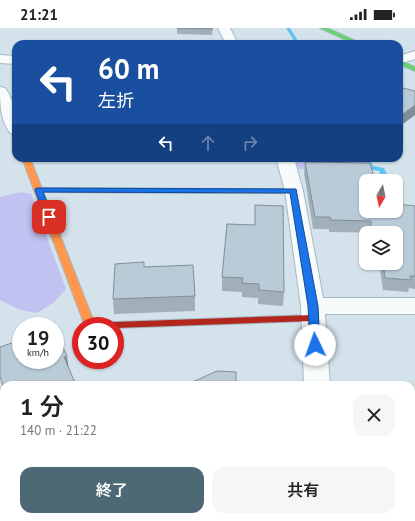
<!DOCTYPE html>
<html lang="ja">
<meta charset="utf-8">
<style>
:root{--surface:#fff;--page:#f6f6f6;--text:#222;--muted:#767676;--accent:#4e6976}
body{margin:0;font-family:"PT Sans","Noto Sans JP",sans-serif;background:var(--page);color:var(--text);height:100vh;display:flex;flex-direction:column;font-size:15px;white-space:nowrap}
*{box-sizing:border-box;margin:0}
p{font-size:13px;color:var(--muted)}
.icon{flex:none;width:22px;height:22px;fill:none;stroke:currentColor;stroke-width:2;stroke-linecap:round;stroke-linejoin:round}
.map{position:relative;flex:1;overflow:hidden}
.sheet{position:absolute;left:0px;top:353px;width:415px;height:140px;display:flex;flex-direction:column;background:var(--surface);border-radius:12px 12px 0 0;box-shadow:0 1px 3px #0004}
.sheet>*{flex:none}
.banner{position:absolute;left:12px;top:12px;width:391px;height:122px;border-radius:12px;box-shadow:0 1px 3px #0004;background:#1a4fa0;color:#fff;overflow:hidden}
.needle{width:26px;rotate:189deg}
.tools{position:absolute;left:359px;top:146px;display:grid;gap:8px}
.tools a{display:grid;place-items:center;width:44px;height:44px;border-radius:8px;background:var(--surface);box-shadow:0 1px 3px #0004;font-size:20px}
.speed{position:absolute;left:12px;top:289px;display:flex;gap:8px;font-size:20px;font-weight:700;text-align:center}
.speed>*{display:grid;place-content:center;width:52px;height:52px;border-radius:50%;background:var(--surface);box-shadow:0 1px 3px #0004;line-height:1}
.speed small{font-size:10px;font-weight:400}
.speed .limit{border:6px solid #d22;background:#fff;color:#111}
.pin{position:absolute;display:grid;place-items:center;width:34px;height:34px;color:#fff;margin:-17px;border-radius:8px;box-shadow:0 2px 6px #0006}
.me{position:absolute;width:44px;margin:-22px;rotate:357deg;stroke-linejoin:round;filter:drop-shadow(0 0 3px #0008)}
.turn{display:flex;align-items:center;gap:14px;height:84px;padding:0 20px;font-size:18px}
.turn .icon{width:52px;height:52px;stroke-width:2.5}
.turn b{display:block;font-size:28px;line-height:34px}
.lanes{display:flex;align-items:center;height:38px;padding:0 20px;background:#0003;justify-content:center;gap:20px;direction:ltr}
.lanes .off{opacity:.35}
.round{display:grid;place-items:center;flex:none;width:42px;height:42px;border-radius:12px;background:var(--page)}
.head{display:flex;align-items:center;justify-content:space-between;height:68px;padding:0 20px}
h1{font-size:24px;font-weight:600;line-height:30px}
.button{display:flex;gap:8px;margin-top:auto;padding:8px 20px}
.button a{flex:1;height:46px;border-radius:12px;background:var(--accent);color:#fff;font-size:16px;font-weight:600;line-height:46px;text-align:center}
.button a+a{background:var(--page);color:var(--text)}
.status{display:flex;justify-content:space-between;align-items:center;height:28px;padding:0 20px;background:var(--surface);direction:ltr}
.status svg{height:11px;fill:currentColor}
.map>svg:first-child{display:block}
.green{fill:#c2c2f2}
.lines{fill:none;stroke-linecap:round;stroke-linejoin:round}
.stream{fill:#5ec6f0;fill-rule:evenodd}
.street-casing{stroke:#a4b9c4;stroke-width:2}
.fast-casing{stroke:#a4b9c4;stroke-width:2}
.slow-casing{stroke:#a4b9c4;stroke-width:2}
.jam-casing{stroke:#a4b9c4;stroke-width:2}
.street{fill:#f8fbfc;fill-rule:evenodd}
.fast{fill:#63d668;fill-rule:evenodd}
.slow{fill:#ff974d;fill-rule:evenodd}
.jam{fill:#b3261e;fill-rule:evenodd}
.wall{fill:#a0afba}
.shaded-wall{fill:#828e97}
.building{fill:#bacbd8;stroke:#828e97}
.route{fill:#1a73e8;stroke:#114b97}
</style>
<div class="status"><b>21:21</b><svg viewBox="0 0 49 12"><path d="M0 12V9h3v3zM5 12V6h3v6zM10 12V3h3v9zM15 12V0h3v12zM26 1h20v11H26zM47 4h2v5h-2z"/></svg></div>
<div class="map">
<svg width="415" height="493" viewBox="0 0 415 493">
<rect width="100%" height="100%" fill="#d3e2eb"/>
<path class="green" d="M 295,130 L 361,130 L 365,141 L 298,141 Z
M 21,164 L 31,166 L 66,261 L 53,275 L 37,285 L 20,282 L 0,272 L 0,169 Z"/>
<g class="lines">
<path class="stream" d="M 286,0 L 290,0 L 300,16 L 296,16 Z
M 363,130 L 369,130 L 373,138 L 384,140 L 390,153 L 384,153 L 379,143 L 368,141 Z"/>
<defs>
<path id="street" d="M 218,0 L 230,0 L 238,16 L 226,16 Z
M 415,23 L 415,31 L 399,36 L 399,28 Z
M 0,27 L 16,28 L 16,36 L 0,35 Z
M 0,59 L 5,60 C 16,75 16,89 16,107 L 10,105 C 0,91 0,75 0,59 Z
M 276,130 L 294,130 L 303,163 L 323,270 L 415,270 L 415,286 L 325,286 L 330,357 L 304,357 L 301,278 L 285,163 Z
M 0,432 L 4,433 L 4,476 L 0,474 Z
M 4,477 L 4,489 L 26,489 L 27,493 L 0,493 L 0,478 Z
M 311,489 L 343,489 L 344,493 L 312,493 Z"/>
<path id="fast" d="M 320,0 L 327,0 L 362,16 L 355,16 Z
M 399,32 L 415,39 L 415,43 L 399,36 Z"/>
<path id="slow" d="M 22,130 L 30,130 L 94,294 L 117,295 L 119,297 L 117,299 L 115,300 L 115,298 L 85,298 Z
M 214,161 L 294,161 L 298,163 L 294,165 L 217,165 L 213,163 Z"/>
<path id="jam" d="M 36,160 L 217,161 L 221,163 L 217,165 L 39,164 L 35,162 Z
M 313,287 L 316,288 L 318,290 L 316,292 L 313,293 L 115,300 L 115,298 L 109,297 L 111,295 L 114,294 Z"/>
</defs>
<use href="#street" class="street-casing"/>
<use href="#fast" class="fast-casing"/>
<use href="#slow" class="slow-casing"/>
<use href="#jam" class="jam-casing"/>
<use href="#street" class="street"/>
<use href="#fast" class="fast"/>
<use href="#slow" class="slow"/>
<use href="#jam" class="jam"/>
</g>
<path class="wall" d="M 177,0 L 213,0 L 212,7 L 177,6 Z
M 305,134 L 366,183 L 415,178 L 415,261 L 409,260 L 408,264 L 383,262 L 379,235 L 396,235 L 396,205 L 329,204 L 329,201 L 313,201 L 304,145 Z
M 255,177 L 284,264 L 283,278 L 258,276 L 258,270 L 242,269 L 242,264 L 222,263 L 222,249 L 255,197 Z
M 144,239 L 195,268 L 195,283 L 114,286 L 113,271 Z
M 350,489 L 380,489 L 380,493 L 350,493 Z"/>
<path class="shaded-wall" d="M 415,77 L 415,87 L 399,99 L 399,89 Z
M 67,328 L 69,343 L 64,329 Z"/>
<path class="building" d="M 177,0 L 212,0 L 212,1 Z
M 399,59 L 415,63 L 415,77 L 399,89 Z
M 305,134 L 370,135 L 375,153 L 366,153 L 366,183 L 396,183 L 396,176 L 415,178 L 415,248 L 410,248 L 411,252 L 385,250 L 383,235 L 396,235 L 396,205 L 371,205 L 371,193 L 331,192 L 330,189 L 315,189 Z
M 255,177 L 283,178 L 284,264 L 259,262 L 259,256 L 242,255 L 243,250 L 222,249 L 227,196 L 255,197 Z
M 144,234 L 144,239 L 193,237 L 195,268 L 113,271 L 115,236 Z
M 55,302 L 67,328 L 64,329 L 76,357 L 4,357 L 4,361 L 0,348 L 0,319 L 21,312 L 21,332 L 55,332 Z
M 217,343 L 236,344 L 236,357 L 186,357 Z
M 203,489 L 273,489 L 273,493 L 202,493 Z
M 354,489 L 380,489 L 380,493 L 354,493 Z"/>
<path class="route" d="M 36,160 L 296,161 L 318,278 L 320,317 L 318,319 L 311,319 L 310,317 L 308,278 L 290,165 L 43,164 L 53,189 L 49,192 L 45,189 L 35,162 Z"/>
</svg>
<div class="tools">
<a><svg class="needle" viewBox="-14 -14 28 28"><path d="M0-13l5 13h-10z" fill="#e53935"/><path d="M0 13l5-13h-10z" fill="#767676"/></svg></a>
<a><svg class="icon" aria-label="layers" viewBox="0 0 24 24"><path d="M12 4l9 5-9 5-9-5zM3 14l9 5 9-5"/></svg></a>
</div>
<div class="speed"><div>19<small>km/h</small></div><div class="limit">30</div></div>
<div class="pin" style="left:49px;top:189px;background:#d93025"><svg class="icon" aria-label="arrive" viewBox="0 0 24 24"><path d="M6 21V4h12l-3 4 3 4H6"/></svg></div>
<svg class="me" style="left:315px;top:317px" viewBox="-20 -20 40 40"><circle r="19" fill="#fff"/><path d="M0-13L10 11 0 6-10 11z" fill="#1a73e8"/></svg>
<div class="banner">
<div class="turn"><svg class="icon" aria-label="left" viewBox="0 0 24 24"><path d="M17 20v-9H6M10 6l-5 5 5 5"/></svg><div><b>60 m</b>左折</div></div>
<div class="lanes"><svg class="icon" aria-label="left" viewBox="0 0 24 24"><path d="M17 20v-9H6M10 6l-5 5 5 5"/></svg><svg class="icon off" aria-label="ahead" viewBox="0 0 24 24"><path d="M12 20V5M6 11l6-6 6 6"/></svg><svg class="icon off" aria-label="right" viewBox="0 0 24 24"><path d="M7 20v-9h11M14 6l5 5-5 5"/></svg></div>
</div>
<section class="sheet">
<div class="head"><div><h1>1 分</h1><p>140 m · 21:22</p></div><a class="round"><svg class="icon" aria-label="close" viewBox="0 0 24 24"><path d="M6 6l12 12M18 6L6 18"/></svg></a></div>
<div class="button"><a>終了</a><a>共有</a></div>
</section>
</div>
